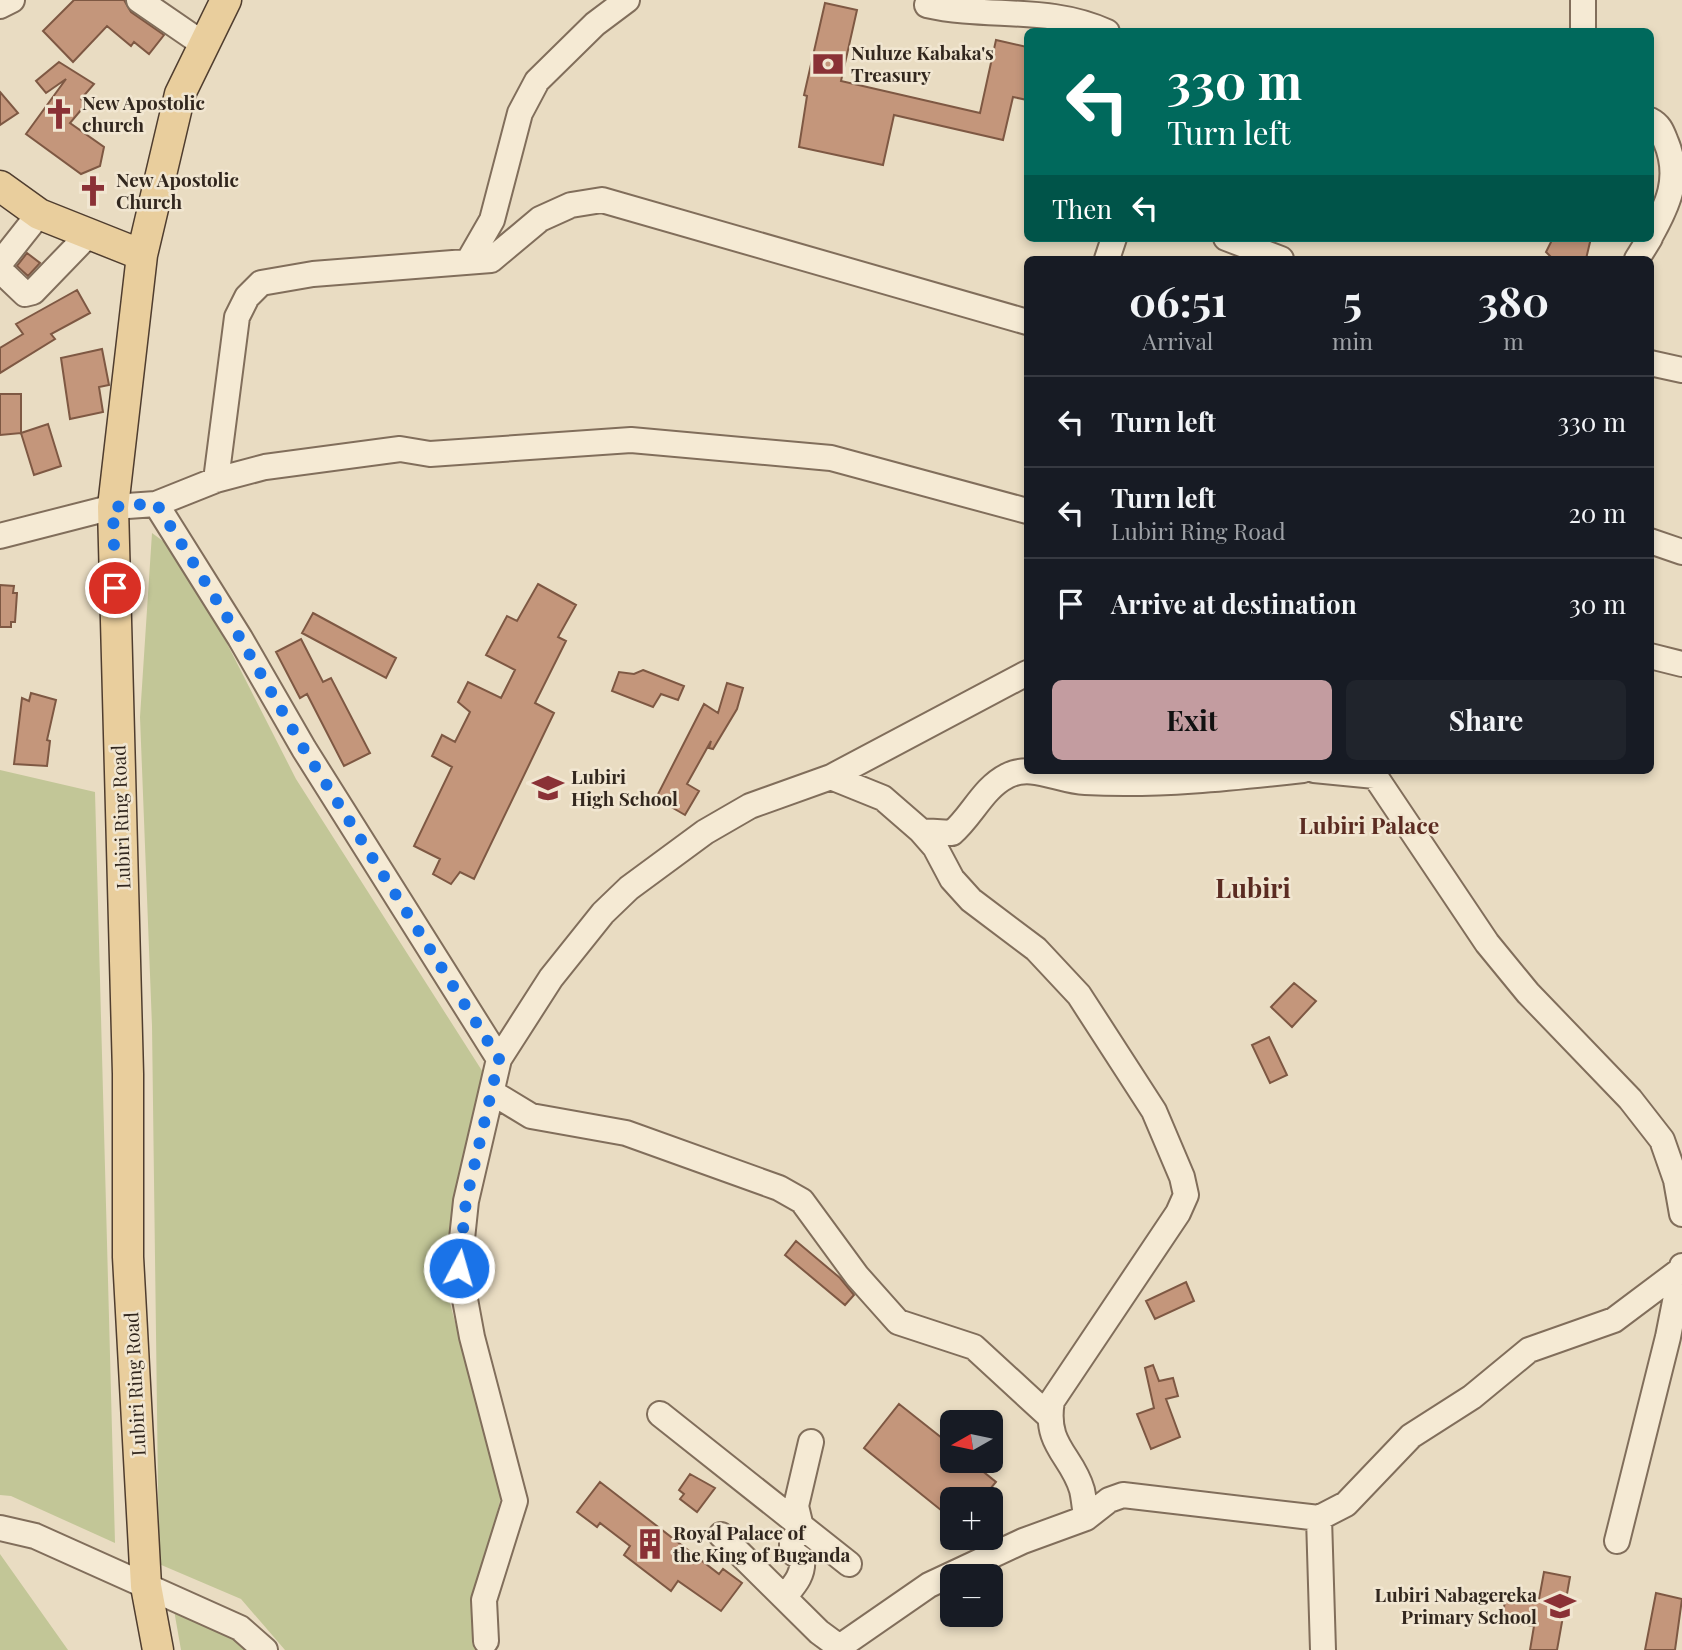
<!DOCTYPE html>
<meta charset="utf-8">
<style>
:root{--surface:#171b24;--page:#20242c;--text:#f1f3f6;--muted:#9ea1a6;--line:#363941;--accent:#c39ca0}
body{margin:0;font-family:"Playfair Display",serif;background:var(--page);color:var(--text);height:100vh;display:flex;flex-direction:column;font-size:26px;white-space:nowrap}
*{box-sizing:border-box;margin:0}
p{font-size:23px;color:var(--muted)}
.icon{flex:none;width:38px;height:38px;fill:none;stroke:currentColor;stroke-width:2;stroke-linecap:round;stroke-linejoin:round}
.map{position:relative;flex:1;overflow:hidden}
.drawer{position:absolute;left:1024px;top:256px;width:630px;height:518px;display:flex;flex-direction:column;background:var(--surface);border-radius:10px;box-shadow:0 4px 10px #0003}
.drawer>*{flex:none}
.top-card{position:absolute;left:1024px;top:28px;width:630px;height:214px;border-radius:10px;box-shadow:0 4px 10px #0003;background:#00695c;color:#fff;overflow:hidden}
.needle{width:46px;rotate:261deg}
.buttons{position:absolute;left:940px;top:1410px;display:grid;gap:14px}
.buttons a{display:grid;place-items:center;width:63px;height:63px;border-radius:10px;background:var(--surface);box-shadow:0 4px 10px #0003;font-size:35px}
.pin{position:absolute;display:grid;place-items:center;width:60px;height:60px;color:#fff;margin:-30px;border:4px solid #fff;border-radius:50%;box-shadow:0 2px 7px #0007}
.me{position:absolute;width:77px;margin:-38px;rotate:6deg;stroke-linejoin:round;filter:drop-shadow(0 0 5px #0008)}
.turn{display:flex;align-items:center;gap:24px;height:147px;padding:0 28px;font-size:32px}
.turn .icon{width:91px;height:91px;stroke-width:2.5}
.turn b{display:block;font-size:49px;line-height:60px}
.then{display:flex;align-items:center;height:66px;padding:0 28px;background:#0003;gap:14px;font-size:26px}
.eta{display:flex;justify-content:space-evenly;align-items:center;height:119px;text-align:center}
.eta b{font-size:42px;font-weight:700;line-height:49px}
.button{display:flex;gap:14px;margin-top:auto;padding:14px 28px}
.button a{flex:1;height:80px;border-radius:10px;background:var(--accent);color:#111;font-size:28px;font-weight:700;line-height:80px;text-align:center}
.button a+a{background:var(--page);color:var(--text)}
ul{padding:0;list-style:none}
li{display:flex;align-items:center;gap:21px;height:91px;padding:0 28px;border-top:2px solid var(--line)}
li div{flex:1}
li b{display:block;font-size:26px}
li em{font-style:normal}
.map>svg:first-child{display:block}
.green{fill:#c2c697}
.building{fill:#c4967b;stroke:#7e5843;stroke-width:2}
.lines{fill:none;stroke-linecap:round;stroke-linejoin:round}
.minor-casing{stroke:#816e5b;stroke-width:28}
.major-casing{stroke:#4f3d2f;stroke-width:33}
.minor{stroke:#f5ead4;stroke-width:24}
.major{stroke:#e9ce9d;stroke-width:30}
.route{stroke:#1a73e8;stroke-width:12;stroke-dasharray:0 21.6}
.labels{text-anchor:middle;stroke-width:5;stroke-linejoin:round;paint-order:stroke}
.poi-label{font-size:19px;font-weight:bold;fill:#32271e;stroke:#f1e6d1;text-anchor:start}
.street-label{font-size:19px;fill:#32271e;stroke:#f1e6d1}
.quarter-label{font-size:23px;font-weight:bold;fill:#5b2b21;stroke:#f1e6d1}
.district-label{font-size:26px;font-weight:bold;fill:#5b2b21;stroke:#f1e6d1}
</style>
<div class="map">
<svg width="1682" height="1650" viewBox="0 0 1682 1650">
<rect width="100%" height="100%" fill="#e9dcc2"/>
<path class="green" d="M 152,533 L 182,555 L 296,779 L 486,1077 L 458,1179 L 450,1303 L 501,1497 L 474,1605 L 480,1650 L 285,1650 L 241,1599 L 159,1564 L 152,1026 L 140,717 Z
M 0,770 L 95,792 L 115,1543 L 11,1496 L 0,1495 Z
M 0,1554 L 68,1650 L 0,1650 Z
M 174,1610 L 216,1625 L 249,1650 L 181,1650 Z"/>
<path class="building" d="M 74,0 L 124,0 L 131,12 L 164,35 L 149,54 L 134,42 L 131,46 L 107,26 L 73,62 L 43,31 Z
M 825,3 L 857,10 L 841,81 L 980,113 L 996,40 L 1027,47 L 1027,100 L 1013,97 L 1003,140 L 894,115 L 883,165 L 799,147 L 807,96 L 804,95 Z
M 59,62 L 94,84 L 81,99 L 86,104 L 70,123 L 104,147 L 100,166 L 81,174 L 26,134 L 66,79 L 46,93 L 36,81 Z
M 0,92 L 18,113 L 0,125 Z
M 1553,238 L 1591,238 L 1586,259 L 1553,259 L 1546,252 Z
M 27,253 L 40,263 L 28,276 L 17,266 Z
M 77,290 L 90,313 L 51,334 L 55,339 L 0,373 L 0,348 L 23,334 L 16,324 Z
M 102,349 L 109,385 L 99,387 L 103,412 L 70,419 L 61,358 Z
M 0,394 L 21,394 L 21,433 L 48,424 L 61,466 L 34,475 L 21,433 L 0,435 Z
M 538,584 L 576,605 L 558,637 L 566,641 L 535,703 L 554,713 L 474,879 L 460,872 L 451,884 L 433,874 L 440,859 L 414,846 L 452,767 L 432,756 L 442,735 L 455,742 L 470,712 L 458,702 L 468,682 L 501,698 L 515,670 L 486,655 L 507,616 L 517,621 Z
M 0,585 L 14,586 L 13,593 L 17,593 L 15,622 L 11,622 L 11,627 L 0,627 Z
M 313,613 L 396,658 L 386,678 L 302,633 Z
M 301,639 L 323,682 L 331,678 L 370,753 L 344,766 L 307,694 L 300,698 L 276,652 Z
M 643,670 L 684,686 L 678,700 L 661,694 L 653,707 L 612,691 L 619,672 L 634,674 Z
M 727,683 L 743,688 L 737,709 L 713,749 L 709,748 L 711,741 L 687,784 L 699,791 L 685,815 L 656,798 L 704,704 L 718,713 Z
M 31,693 L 56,700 L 47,740 L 50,741 L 47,766 L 14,764 L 22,698 L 29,701 Z
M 1294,983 L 1316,1001 L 1292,1027 L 1271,1007 Z
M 1269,1037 L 1287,1075 L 1270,1083 L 1252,1045 Z
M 796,1241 L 840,1278 L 854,1295 L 845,1305 L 785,1255 Z
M 1186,1282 L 1194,1301 L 1155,1319 L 1146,1301 Z
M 1153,1365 L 1159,1381 L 1173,1378 L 1178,1396 L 1166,1399 L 1180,1437 L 1151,1449 L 1137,1414 L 1154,1408 L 1145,1368 Z
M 899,1404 L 952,1446 L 952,1461 L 970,1461 L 996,1482 L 981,1500 L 952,1500 L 952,1519 L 864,1448 Z
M 690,1474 L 715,1488 L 697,1512 L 680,1499 L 684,1494 L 679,1490 Z
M 600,1482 L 719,1574 L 723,1569 L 742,1583 L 721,1611 L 678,1581 L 671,1591 L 624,1555 L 630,1546 L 600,1523 L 597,1527 L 577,1512 Z
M 1544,1572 L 1570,1577 L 1557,1650 L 1530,1650 L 1534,1626 L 1502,1621 L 1506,1594 L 1539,1599 Z
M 1656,1593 L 1682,1599 L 1675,1650 L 1645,1650 Z"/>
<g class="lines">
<defs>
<path id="minor" d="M 139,0 L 203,44
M 927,5 C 987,19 1049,5 1107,32
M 0,6 L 12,0
M 1583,32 L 1583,0
M 1650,120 C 1660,125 1662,132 1666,142 C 1681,178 1668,205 1650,237
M 39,214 L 1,262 L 2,272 L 25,294 L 33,292 L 89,234
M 1226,238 L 1281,259
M 1107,259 L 1114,238
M 1637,259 L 1650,238
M 469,260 L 492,220 L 520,113 L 537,81 L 595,24 L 627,0
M 1650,363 L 1682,370
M 216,480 L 237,317 L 247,297 L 261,283 L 313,274 L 491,260 L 540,219 L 571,205 L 602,200 L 1027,322
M 156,504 L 240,638 L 304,749 L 499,1059
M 0,536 L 113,507 L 156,504 L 216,480 L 265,467 L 400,449 L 430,454 L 631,440 L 831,458 L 1027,511
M 1650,541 L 1682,552
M 1650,656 L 1682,664
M 1314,770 L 1375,776
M 1371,770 L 1487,943 L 1528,993 L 1630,1099 L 1662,1140 L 1676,1180 L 1682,1214
M 831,777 L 883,798 L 921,831 L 935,847 L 952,879 L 971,900 L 1036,949 L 1079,995 L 1154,1111 L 1182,1177 L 1186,1195 L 1178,1213 L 1052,1401 C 1044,1446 1072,1455 1082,1490 C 1084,1499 1085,1509 1086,1518
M 921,831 L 952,833 C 972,816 983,788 1007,776 C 1031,763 1059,781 1085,782 C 1158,786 1231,778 1303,770
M 493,1093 L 531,1116 L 626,1133 L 779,1188 L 802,1201 L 857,1276 L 898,1322 L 974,1347 L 1049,1416
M 660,1414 L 849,1564
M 1319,1518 L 1323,1650
M 0,1528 L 35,1536 L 240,1628 L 265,1650
M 721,1535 L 819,1632 L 838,1646
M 1617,1541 L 1668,1337 L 1682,1266
M 785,1596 C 794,1585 804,1575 802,1559 L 792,1552 L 792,1542 L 801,1527 L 796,1506 L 811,1442
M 486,1641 L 484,1600 L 515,1501 L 472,1337 L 459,1267 L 466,1201 L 499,1059 L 551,978 L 603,913 L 629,888 L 705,832 L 750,806 L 831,777 L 1027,673
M 835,1650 L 929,1585 L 1023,1541 L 1086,1518 L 1109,1500 L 1123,1495 L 1319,1518 L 1346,1504 L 1411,1436 L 1472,1397 L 1529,1350 L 1614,1320 L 1682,1269"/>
<path id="major" d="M 0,186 L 39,214 L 142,255
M 158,1650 L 146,1586 L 128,1257 L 128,1074 L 113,507 L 142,255 L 180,94 L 226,0"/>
</defs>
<use href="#minor" class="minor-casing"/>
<use href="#major" class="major-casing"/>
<use href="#minor" class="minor"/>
<use href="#major" class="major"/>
</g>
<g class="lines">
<path class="route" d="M 115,588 L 113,507 L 156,503 L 240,638 L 304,749 L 499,1059 L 466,1201 L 459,1268"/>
</g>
<defs>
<symbol id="bank-bare" viewBox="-9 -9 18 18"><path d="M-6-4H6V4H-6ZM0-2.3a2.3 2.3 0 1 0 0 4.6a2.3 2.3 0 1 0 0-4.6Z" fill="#8a3136" stroke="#f1e6d1" stroke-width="2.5" paint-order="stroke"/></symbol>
<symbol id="church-bare" viewBox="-9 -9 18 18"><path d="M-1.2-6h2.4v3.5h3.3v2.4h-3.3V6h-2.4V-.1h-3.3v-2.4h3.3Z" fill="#8a3136" stroke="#f1e6d1" stroke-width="2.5" paint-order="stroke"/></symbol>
<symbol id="school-bare" viewBox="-9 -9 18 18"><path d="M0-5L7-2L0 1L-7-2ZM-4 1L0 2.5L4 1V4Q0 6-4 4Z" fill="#8a3136" stroke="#f1e6d1" stroke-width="2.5" paint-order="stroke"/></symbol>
<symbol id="building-bare" viewBox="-9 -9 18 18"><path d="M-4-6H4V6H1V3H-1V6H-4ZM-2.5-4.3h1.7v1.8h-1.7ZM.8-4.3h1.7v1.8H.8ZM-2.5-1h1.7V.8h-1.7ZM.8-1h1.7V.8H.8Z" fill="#8a3136" stroke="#f1e6d1" stroke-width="2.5" paint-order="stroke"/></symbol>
</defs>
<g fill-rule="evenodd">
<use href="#bank-bare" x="806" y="42" width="44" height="44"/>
<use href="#church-bare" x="37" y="92" width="44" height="44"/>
<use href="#church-bare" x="71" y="169" width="44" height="44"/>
<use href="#school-bare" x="526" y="766" width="44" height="44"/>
<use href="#building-bare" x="628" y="1522" width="44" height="44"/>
<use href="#school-bare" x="1538" y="1584" width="44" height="44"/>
</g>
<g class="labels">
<g class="poi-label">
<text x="851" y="60">Nuluze Kabaka's<tspan x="851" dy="22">Treasury</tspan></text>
<text x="82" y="110">New Apostolic<tspan x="82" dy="22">church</tspan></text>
<text x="116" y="187">New Apostolic<tspan x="116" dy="22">Church</tspan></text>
<text x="571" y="784">Lubiri<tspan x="571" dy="22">High School</tspan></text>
<text x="673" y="1540">Royal Palace of<tspan x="673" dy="22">the King of Buganda</tspan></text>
<text x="1537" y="1602" text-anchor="end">Lubiri Nabagereka<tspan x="1537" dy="22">Primary School</tspan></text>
</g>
<g class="street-label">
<text transform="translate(121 817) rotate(-92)" y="7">Lubiri Ring Road</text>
<text transform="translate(135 1384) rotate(-93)" y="7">Lubiri Ring Road</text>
</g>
<g class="quarter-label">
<text x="1369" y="834">Lubiri Palace</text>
</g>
<g class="district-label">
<text x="1253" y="898">Lubiri</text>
</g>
</g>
</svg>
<div class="buttons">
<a><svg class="needle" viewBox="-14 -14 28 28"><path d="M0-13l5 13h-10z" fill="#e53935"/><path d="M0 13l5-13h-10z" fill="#9ea1a6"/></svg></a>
<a>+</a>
<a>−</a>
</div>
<div class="pin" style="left:115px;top:588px;background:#d93025"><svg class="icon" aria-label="arrive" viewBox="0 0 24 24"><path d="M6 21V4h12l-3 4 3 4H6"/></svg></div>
<svg class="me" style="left:459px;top:1268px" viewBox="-20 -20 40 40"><circle r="17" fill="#1a73e8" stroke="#fff" stroke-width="3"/><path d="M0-11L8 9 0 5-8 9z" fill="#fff"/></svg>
<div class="top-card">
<div class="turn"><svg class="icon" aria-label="left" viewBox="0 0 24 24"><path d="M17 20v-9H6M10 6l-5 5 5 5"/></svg><div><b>330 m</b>Turn left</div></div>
<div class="then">Then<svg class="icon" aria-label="left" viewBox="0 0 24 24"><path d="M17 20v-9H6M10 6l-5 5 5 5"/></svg></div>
</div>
<section class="drawer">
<div class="eta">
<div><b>06:51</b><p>Arrival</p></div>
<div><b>5</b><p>min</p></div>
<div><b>380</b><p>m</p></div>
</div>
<ul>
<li><svg class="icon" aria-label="left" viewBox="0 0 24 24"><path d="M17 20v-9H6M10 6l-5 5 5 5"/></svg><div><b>Turn left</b></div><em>330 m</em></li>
<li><svg class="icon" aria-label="left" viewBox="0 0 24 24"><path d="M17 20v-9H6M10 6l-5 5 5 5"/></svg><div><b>Turn left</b><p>Lubiri Ring Road</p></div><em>20 m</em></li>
<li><svg class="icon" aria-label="arrive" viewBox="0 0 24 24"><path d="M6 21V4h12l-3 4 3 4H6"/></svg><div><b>Arrive at destination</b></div><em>30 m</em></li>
</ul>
<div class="button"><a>Exit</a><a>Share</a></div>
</section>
</div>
